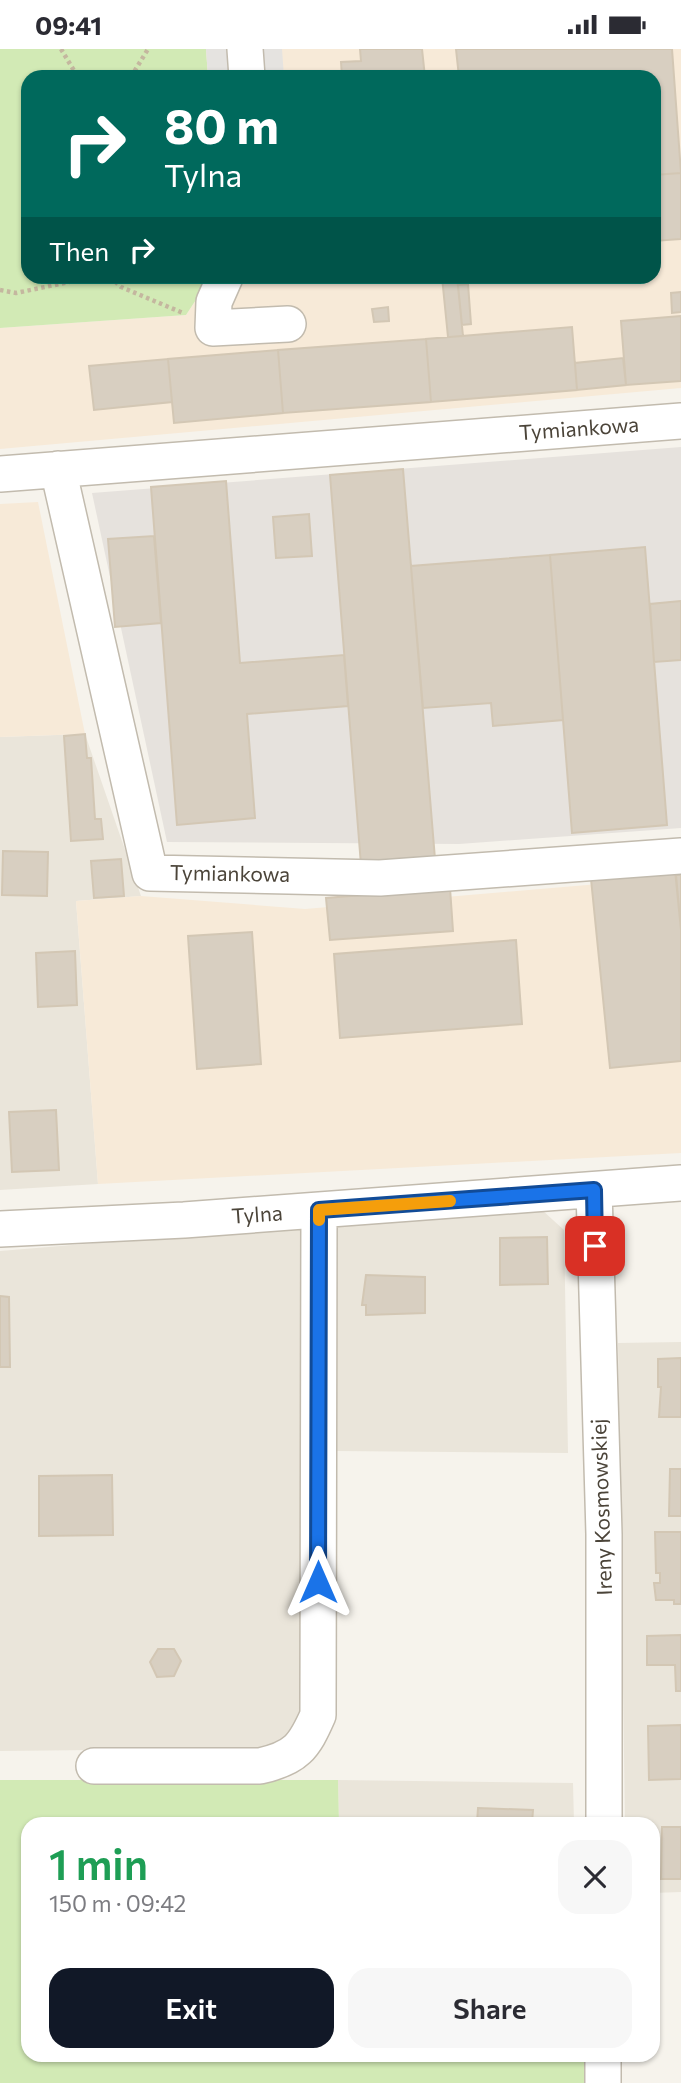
<!DOCTYPE html>
<meta charset="utf-8">
<style>
:root{--surface:#fff;--page:#f7f7f7;--text:#2b2b33;--muted:#7c7c81;--accent:#111827}
body{margin:0;font-family:Commissioner,sans-serif;background:var(--page);color:var(--text);height:100vh;display:flex;flex-direction:column;font-size:26px;white-space:nowrap}
*{box-sizing:border-box;margin:0}
p{font-size:23px;color:var(--muted)}
.icon{flex:none;width:38px;height:38px;fill:none;stroke:currentColor;stroke-width:2;stroke-linecap:round;stroke-linejoin:round}
.map{position:relative;flex:1;overflow:hidden}
.side{position:absolute;left:21px;top:1768px;width:639px;height:245px;display:flex;flex-direction:column;background:var(--surface);border-radius:21px;box-shadow:0 2px 5px #0004}
.side>*{flex:none}
.banner{position:absolute;left:21px;top:21px;width:640px;height:214px;border-radius:21px;box-shadow:0 2px 5px #0004;background:#00695c;color:#fff;overflow:hidden}
.pin{position:absolute;display:grid;place-items:center;width:60px;height:60px;color:#fff;margin:-30px;border-radius:14px;box-shadow:0 4px 10px #0006}
.me{position:absolute;width:77px;margin:-38px;rotate:0deg;stroke-linejoin:round;filter:drop-shadow(0 0 5px #0008)}
.turn{display:flex;align-items:center;gap:24px;height:147px;padding:0 28px;font-size:32px}
.turn .icon{width:91px;height:91px;stroke-width:2.5}
.turn b{display:block;font-size:49px;line-height:60px}
.then{display:flex;align-items:center;height:66px;padding:0 28px;background:#0003;gap:14px;font-size:26px}
.round{display:grid;place-items:center;flex:none;width:74px;height:74px;border-radius:21px;background:var(--page)}
.headline{display:flex;align-items:center;justify-content:space-between;height:119px;padding:0 28px}
h1{font-size:42px;font-weight:600;line-height:52px;color:#1e9e55}
.action{display:flex;gap:14px;margin-top:auto;padding:14px 28px}
.action a{flex:1;height:80px;border-radius:21px;background:var(--accent);color:#fff;font-size:28px;font-weight:600;line-height:80px;text-align:center}
.action a+a{background:var(--page);color:var(--text)}
.status{display:flex;justify-content:space-between;align-items:center;height:49px;padding:0 35px;background:var(--surface);direction:ltr}
.status svg{height:19px;fill:currentColor}
.map>svg:first-child{display:block}
.residential{fill:#eae5da}
.commercial{fill:#f7ead8}
.industrial{fill:#e6e2dd}
.green{fill:#d2eab5}
.parking{fill:#e5e3e0}
.building{fill:#d8cfc1;stroke:#d3c7b4;stroke-width:2}
.lines{fill:none;stroke-linecap:round;stroke-linejoin:round}
.minor-casing{stroke:#c2bbae;stroke-width:38}
.path{stroke:#c4b79f;stroke-width:4.5;stroke-dasharray:3.5 3.5;stroke-linecap:butt}
.minor{stroke:#fff;stroke-width:35}
.route-casing{stroke:#114b97;stroke-width:18}
.route{stroke:#1a73e8;stroke-width:12}
.slow{stroke:#f59e0b;stroke-width:12}
.labels{text-anchor:middle;stroke-width:5;stroke-linejoin:round;paint-order:stroke}
.street-label{font-size:21px;fill:#4b4439;stroke:#fff}
</style>
<div class="status"><b>09:41</b><svg viewBox="0 0 49 12"><path d="M0 12V9h3v3zM5 12V6h3v6zM10 12V3h3v9zM15 12V0h3v12zM26 1h20v11H26zM47 4h2v5h-2z"/></svg></div>
<div class="map">
<svg width="681" height="2034" viewBox="0 0 681 2034">
<rect width="100%" height="100%" fill="#f6f3ec"/>
<path class="residential" d="M 85,685 L 141,847 L 76,852 L 98,1135 L 0,1141 L 0,688 Z
M 542,1161 L 564,1181 L 568,1404 L 336,1402 L 335,1175 Z
M 300,1177 L 304,1677 L 281,1699 L 0,1702 L 0,1202 Z
M 681,1293 L 681,1843 L 653,1844 L 653,1774 L 625,1774 L 618,1294 Z
M 338,1731 L 573,1734 L 574,1774 L 339,1774 Z"/>
<path class="commercial" d="M 206,0 L 681,0 L 681,339 L 0,400 L 0,279 L 186,266 L 211,228 L 654,228 L 654,28 L 208,28 Z
M 38,453 L 85,685 L 0,688 L 0,455 Z
M 681,828 L 681,1104 L 98,1135 L 76,852 L 141,847 L 305,860 Z"/>
<path class="industrial" d="M 681,398 L 681,779 L 459,795 L 167,793 L 92,444 Z"/>
<path class="green" d="M 0,0 L 206,0 L 208,28 L 28,28 L 28,228 L 211,228 L 186,266 L 0,279 Z
M 0,1731 L 338,1731 L 339,1774 L 28,1774 L 28,2006 L 592,2006 L 592,2034 L 0,2034 Z"/>
<path class="parking" d="M 206,0 L 231,0 L 232,28 L 208,28 Z
M 260,0 L 282,0 L 284,28 L 262,28 Z"/>
<path class="building" d="M 360,0 L 422,0 L 425,28 L 342,28 L 341,13 L 361,12 Z
M 456,0 L 672,0 L 681,124 L 654,126 L 654,28 L 459,28 Z
M 681,124 L 681,190 L 654,192 L 654,126 Z
M 442,228 L 457,228 L 463,287 L 448,288 Z
M 468,235 L 471,275 L 462,276 L 458,236 Z
M 681,243 L 681,263 L 672,264 L 671,244 Z
M 388,258 L 389,272 L 374,273 L 372,260 Z
M 681,267 L 681,332 L 626,336 L 621,272 Z
M 572,278 L 577,341 L 431,353 L 426,290 Z
M 426,290 L 431,353 L 283,364 L 278,301 Z
M 278,301 L 283,364 L 174,374 L 168,310 Z
M 623,309 L 626,336 L 577,341 L 575,314 Z
M 168,310 L 172,353 L 94,361 L 89,317 Z
M 403,420 L 435,810 L 361,816 L 330,426 Z
M 226,432 L 240,614 L 344,606 L 348,657 L 247,665 L 255,769 L 177,776 L 151,438 Z
M 309,465 L 312,507 L 276,509 L 273,468 Z
M 154,487 L 161,574 L 115,578 L 108,490 Z
M 645,498 L 667,776 L 572,784 L 550,506 Z
M 550,506 L 563,671 L 493,677 L 491,654 L 423,659 L 411,517 Z
M 681,552 L 681,611 L 654,613 L 650,555 Z
M 85,685 L 87,709 L 91,709 L 95,770 L 101,770 L 103,790 L 71,792 L 64,687 Z
M 3,802 L 48,803 L 47,847 L 2,846 Z
M 121,810 L 124,847 L 94,849 L 91,812 Z
M 675,821 L 681,881 L 681,1012 L 610,1019 L 591,830 Z
M 676,826 L 681,826 L 681,881 Z
M 450,839 L 453,882 L 330,891 L 326,849 Z
M 252,883 L 261,1015 L 197,1020 L 188,887 Z
M 516,891 L 522,975 L 340,989 L 334,905 Z
M 75,902 L 77,956 L 38,958 L 36,904 Z
M 56,1061 L 59,1121 L 12,1123 L 9,1063 Z
M 547,1188 L 548,1235 L 500,1236 L 500,1189 Z
M 366,1226 L 425,1228 L 425,1264 L 366,1266 L 366,1256 L 362,1256 Z
M 0,1247 L 9,1248 L 10,1318 L 0,1318 Z
M 681,1309 L 681,1368 L 659,1368 L 661,1338 L 658,1338 L 658,1310 Z
M 670,1420 L 681,1420 L 681,1467 L 669,1467 Z
M 112,1426 L 113,1486 L 39,1487 L 39,1427 Z
M 655,1483 L 681,1483 L 681,1555 L 674,1555 L 674,1551 L 656,1551 L 654,1534 L 660,1534 L 660,1524 L 656,1524 Z
M 681,1586 L 681,1642 L 676,1642 L 675,1616 L 647,1616 L 647,1587 Z
M 158,1600 L 174,1600 L 181,1612 L 174,1627 L 157,1628 L 150,1613 Z
M 681,1676 L 681,1730 L 649,1731 L 648,1677 Z
M 478,1759 L 533,1761 L 532,1774 L 477,1774 Z
M 662,1778 L 681,1778 L 681,1830 L 661,1830 Z"/>
<g class="lines">
<defs>
<path id="minor" d="M 245,0 L 247,28
M 225,228 L 214,253 L 213,279 L 288,275
M 58,420 L 150,824 L 380,829 L 681,807
M 0,425 L 681,372
M 594,1141 L 604,1485 L 604,1774
M 0,1180 L 184,1171 L 681,1134
M 94,1717 L 260,1717 C 296,1709 304,1698 318,1666 L 319,1161
M 603,2034 L 603,2006"/>
</defs>
<use href="#minor" class="minor-casing"/>
<path class="path" d="M 61,0 L 76,25
M 131,28 L 148,0
M 110,228 L 121,238 L 183,264
M 0,241 L 16,244 L 74,232 L 79,228"/>
<use href="#minor" class="minor"/>
</g>
<g class="lines">
<defs>
<path id="route" d="M 318,1533 L 319,1161 L 594,1141 L 595,1197"/>
</defs>
<use href="#route" class="route-casing"/>
<use href="#route" class="route"/>
<path class="slow" d="M 319,1171 L 319,1161 L 450,1152"/>
</g>
<g class="labels">
<g class="street-label">
<text transform="translate(579 380) rotate(-4)" y="7">Tymiankowa</text>
<text transform="translate(230 825) rotate(1)" y="7">Tymiankowa</text>
<text transform="translate(257 1166) rotate(-4)" y="7">Tylna</text>
<text transform="translate(602 1458) rotate(-92)" y="7">Ireny Kosmowskiej</text>
</g>
</g>
</svg>
<div class="pin" style="left:595px;top:1197px;background:#d93025"><svg class="icon" aria-label="arrive" viewBox="0 0 24 24"><path d="M6 21V4h12l-3 4 3 4H6"/></svg></div>
<svg class="me" style="left:318px;top:1533px" viewBox="-20 -20 40 40"><path d="M0-17L14 15 0 8-14 15z" fill="#1a73e8" stroke="#fff" stroke-width="4"/></svg>
<div class="banner">
<div class="turn"><svg class="icon" aria-label="right" viewBox="0 0 24 24"><path d="M7 20v-9h11M14 6l5 5-5 5"/></svg><div><b>80 m</b>Tylna</div></div>
<div class="then">Then<svg class="icon" aria-label="right" viewBox="0 0 24 24"><path d="M7 20v-9h11M14 6l5 5-5 5"/></svg></div>
</div>
<section class="side">
<div class="headline"><div><h1>1 min</h1><p>150 m · 09:42</p></div><a class="round"><svg class="icon" aria-label="close" viewBox="0 0 24 24"><path d="M6 6l12 12M18 6L6 18"/></svg></a></div>
<div class="action"><a>Exit</a><a>Share</a></div>
</section>
</div>
